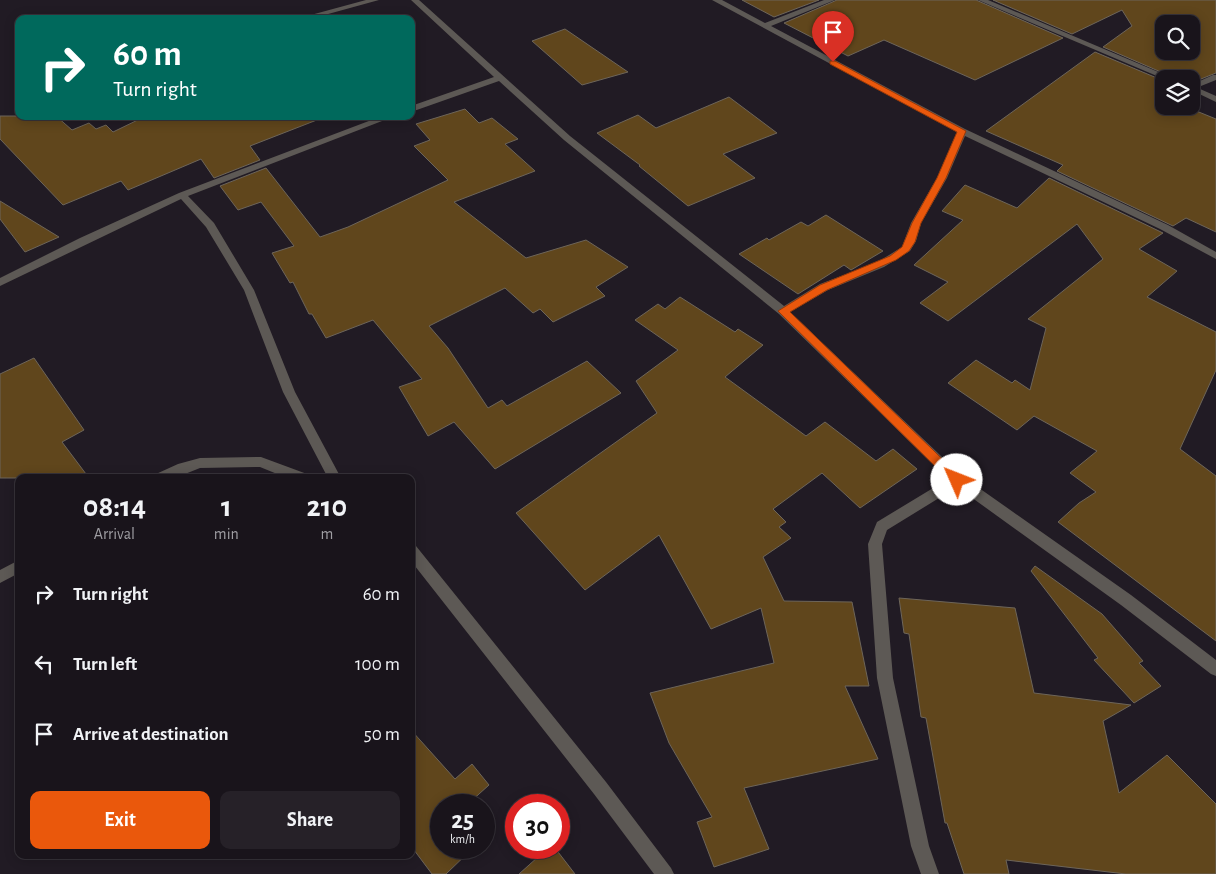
<!DOCTYPE html>
<style>
:root{--surface:#19141b;--page:#262128;--text:#f1f3f6;--muted:#9f9ea3;--line:#37333a;--accent:#ea580c}
body{margin:0;font-family:"Alegreya Sans",sans-serif;background:var(--page);color:var(--text);height:100vh;display:flex;flex-direction:column;font-size:19px;white-space:nowrap}
*{box-sizing:border-box;margin:0}
p{font-size:16px;color:var(--muted)}
.icon{flex:none;width:28px;height:28px;fill:none;stroke:currentColor;stroke-width:2;stroke-linecap:round;stroke-linejoin:round}
.map{position:relative;flex:1;overflow:hidden}
.drawer{position:absolute;left:15px;top:474px;width:400px;height:385px;display:flex;flex-direction:column;background:var(--surface);border-radius:10px;box-shadow:0 2px 12px #0003,0 0 0 1px var(--line)}
.drawer>*{flex:none}
.banner{position:absolute;left:15px;top:15px;width:400px;height:105px;border-radius:10px;box-shadow:0 2px 12px #0003,0 0 0 1px var(--line);background:#00695c;color:#fff;overflow:hidden}
.tools{position:absolute;left:1155px;top:15px;display:grid;gap:10px}
.tools a{display:grid;place-items:center;width:45px;height:45px;border-radius:10px;background:var(--surface);box-shadow:0 2px 12px #0003,0 0 0 1px var(--line);font-size:25px}
.speed{position:absolute;left:430px;top:794px;display:flex;gap:10px;font-size:25px;font-weight:700;text-align:center}
.speed>*{display:grid;place-content:center;width:65px;height:65px;border-radius:50%;background:var(--surface);box-shadow:0 2px 12px #0003,0 0 0 1px var(--line);line-height:1}
.speed small{font-size:12px;font-weight:400}
.speed .limit{border:8px solid #d22;background:#fff;color:#111}
.pin{position:absolute;display:grid;place-items:center;width:42px;height:42px;color:#fff;margin:-51px -21px;border-radius:50% 50% 50% 0;rotate:-45deg;box-shadow:0 0 5px #0007}
.pin .icon{rotate:45deg}
.me{position:absolute;width:55px;margin:-28px;rotate:314deg;stroke-linejoin:round;filter:drop-shadow(0 0 4px #0008)}
.turn{display:flex;align-items:center;gap:18px;height:105px;padding:0 15px;font-size:22px}
.turn .icon{width:65px;height:65px;stroke-width:2.5}
.turn b{display:block;font-size:35px;line-height:42px}
.eta{display:flex;justify-content:space-evenly;align-items:center;height:85px;text-align:center}
.eta b{font-size:30px;font-weight:600;line-height:35px}
.button{display:flex;gap:10px;margin-top:auto;padding:10px 15px}
.button a{flex:1;height:58px;border-radius:10px;background:var(--accent);color:#fff;font-size:20px;font-weight:600;line-height:58px;text-align:center}
.button a+a{background:var(--page);color:var(--text)}
ul{padding:0;list-style:none}
li{display:flex;align-items:center;gap:15px;height:70px;padding:0 15px}
li div{flex:1}
li b{display:block;font-size:19px}
li em{font-style:normal}
.map>svg:first-child{display:block}
.building{fill:#60461c;stroke:#6d655a;fill-rule:evenodd}
.lines{fill:none;stroke-linecap:round;stroke-linejoin:round}
.lane{fill:#5d5955;fill-rule:evenodd}
.street{fill:#5d5955;fill-rule:evenodd}
.route{fill:#ea580c;stroke:#983908}
</style>
<div class="map">
<svg width="1216" height="874" viewBox="0 0 1216 874">
<rect width="100%" height="100%" fill="#211b24"/>
<path class="building" d="M 742,0 L 819,0 L 774,17 Z
M 837,0 L 976,0 L 1063,38 L 975,80 L 884,40 L 848,56 L 784,23 Z
M 993,0 L 1216,0 L 1216,73 L 1191,83 L 1191,79 L 1177,79 L 1103,47 L 1132,26 L 1122,10 L 1072,34 ZM 1164,24 L 1191,24 L 1191,51 L 1164,51 Z
M 565,29 L 628,72 L 582,85 L 532,41 Z
M 1095,52 L 1164,81 L 1164,106 L 1184,106 L 1216,119 L 1216,232 L 1186,218 L 1173,226 L 1057,171 L 1063,165 L 986,131 Z
M 729,97 L 777,133 L 723,154 L 755,178 L 688,206 L 639,166 L 640,165 L 597,133 L 638,115 L 656,128 Z
M 465,109 L 479,123 L 492,118 L 518,139 L 505,144 L 535,171 L 454,202 L 526,258 L 586,240 L 628,267 L 596,287 L 605,296 L 553,322 L 540,309 L 533,313 L 505,288 L 429,326 L 448,348 L 488,408 L 502,400 L 507,406 L 587,361 L 621,393 L 495,469 L 454,422 L 428,436 L 399,387 L 422,379 L 373,320 L 326,338 L 312,314 L 309,314 L 293,282 L 290,283 L 272,253 L 294,246 L 261,202 L 238,210 L 220,186 L 266,168 L 320,237 L 348,227 L 448,180 L 414,146 L 430,140 L 416,124 Z
M 0,116 L 56,116 L 72,130 L 89,123 L 96,129 L 106,125 L 113,132 L 146,116 L 322,118 L 250,146 L 260,160 L 214,178 L 201,159 L 128,190 L 121,181 L 63,205 L 0,139 Z
M 1049,178 L 1163,233 L 1139,249 L 1177,271 L 1147,297 L 1216,332 L 1216,370 L 1180,449 L 1216,476 L 1216,641 L 1058,522 L 1079,503 L 1096,492 L 1070,473 L 1097,451 L 1034,416 L 1017,430 L 948,383 L 976,360 L 1012,383 L 1015,380 L 1030,390 L 1046,328 L 1028,319 L 1103,259 L 1077,224 L 948,321 L 920,303 L 948,282 L 914,265 L 963,220 L 942,211 L 965,185 L 1017,208 Z
M 0,201 L 59,237 L 25,252 L 0,219 Z
M 826,215 L 883,251 L 851,270 L 844,265 L 798,294 L 739,254 L 767,238 L 769,240 L 801,222 L 808,226 Z
M 680,297 L 735,332 L 738,329 L 763,345 L 725,377 L 806,436 L 825,422 L 876,461 L 893,449 L 917,469 L 860,508 L 822,473 L 773,509 L 786,522 L 779,527 L 791,538 L 763,557 L 784,601 L 852,602 L 869,686 L 845,686 L 878,759 L 744,788 L 769,849 L 714,867 L 697,822 L 712,817 L 669,743 L 650,693 L 774,663 L 761,608 L 711,629 L 659,535 L 585,590 L 516,513 L 657,413 L 636,381 L 678,350 L 635,320 L 658,304 L 665,309 Z
M 34,358 L 84,430 L 62,442 L 89,478 L 0,478 L 0,374 Z
M 1035,566 L 1102,614 L 1143,661 L 1139,663 L 1161,686 L 1134,703 L 1094,660 L 1098,658 L 1031,571 Z
M 899,598 L 1015,608 L 1034,693 L 1131,705 L 1103,721 L 1119,793 L 1167,755 L 1216,804 L 1216,874 L 1126,874 L 1006,860 L 1009,874 L 964,874 L 947,823 L 945,823 L 926,718 L 921,717 L 909,634 L 904,633 Z
M 411,730 L 455,779 L 472,764 L 489,785 L 469,803 L 471,805 L 441,805 L 441,848 L 473,848 L 446,874 L 432,874 L 411,846 Z
M 548,848 L 555,848 L 575,874 L 519,874 Z"/>
<g class="lines">
<path class="lane" d="M 1213,75 L 1216,75 L 1216,80 L 1191,90 L 1191,85 Z"/>
<path class="street" d="M 366,0 L 379,0 L 310,19 L 296,19 Z
M 411,0 L 419,0 L 570,136 L 784,306 L 820,284 L 876,263 L 902,247 L 911,223 L 937,178 L 957,132 L 712,0 L 722,0 L 765,23 L 824,0 L 835,0 L 771,26 L 965,129 L 1168,225 L 1216,252 L 1216,259 L 1160,229 L 965,136 L 947,178 L 921,223 L 916,241 L 910,251 L 884,267 L 828,290 L 790,312 L 962,476 L 1131,595 L 1216,660 L 1216,676 L 1211,674 L 1121,605 L 957,487 L 887,530 L 882,544 L 893,678 L 929,846 L 939,874 L 921,874 L 911,846 L 877,678 L 868,544 L 877,522 L 948,479 L 779,314 L 564,140 L 499,81 L 411,112 L 411,106 L 494,77 Z
M 978,0 L 988,0 L 1175,79 L 1164,79 Z
M 1191,85 L 1216,96 L 1216,102 L 1191,90 Z
M 382,116 L 395,116 L 188,196 L 214,223 L 254,290 L 295,392 L 341,478 L 328,478 L 283,392 L 244,290 L 206,227 L 181,199 L 0,286 L 0,278 L 80,238 L 179,193 Z
M 261,457 L 307,474 L 308,478 L 287,478 L 260,467 L 200,468 L 175,478 L 155,478 L 156,474 L 178,464 L 200,458 Z
M 411,544 L 416,546 L 606,782 L 671,868 L 674,874 L 654,874 L 594,794 L 411,561 Z
M 19,560 L 19,573 L 0,583 L 0,570 Z"/>
</g>
<path class="route" d="M 830,61 L 835,61 L 966,131 L 946,178 L 921,223 L 915,242 L 909,251 L 896,260 L 827,290 L 790,312 L 961,477 L 963,480 L 961,484 L 953,484 L 778,311 L 820,285 L 890,256 L 902,247 L 912,223 L 937,178 L 957,132 L 830,64 Z"/>
</svg>
<div class="tools">
<a><svg class="icon" aria-label="search" viewBox="0 0 24 24"><circle cx="10" cy="10" r="6"/><path d="M15 15l6 6"/></svg></a>
<a><svg class="icon" aria-label="layers" viewBox="0 0 24 24"><path d="M12 4l9 5-9 5-9-5zM3 14l9 5 9-5"/></svg></a>
</div>
<div class="speed"><div>25<small>km/h</small></div><div class="limit">30</div></div>
<div class="pin" style="left:833px;top:62px;background:#d93025"><svg class="icon" aria-label="arrive" viewBox="0 0 24 24"><path d="M6 21V4h12l-3 4 3 4H6"/></svg></div>
<svg class="me" style="left:957px;top:480px" viewBox="-20 -20 40 40"><circle r="19" fill="#fff"/><path d="M0-13L10 11 0 6-10 11z" fill="#ea580c"/></svg>
<div class="banner">
<div class="turn"><svg class="icon" aria-label="right" viewBox="0 0 24 24"><path d="M7 20v-9h11M14 6l5 5-5 5"/></svg><div><b>60 m</b>Turn right</div></div>
</div>
<section class="drawer">
<div class="eta">
<div><b>08:14</b><p>Arrival</p></div>
<div><b>1</b><p>min</p></div>
<div><b>210</b><p>m</p></div>
</div>
<ul>
<li><svg class="icon" aria-label="right" viewBox="0 0 24 24"><path d="M7 20v-9h11M14 6l5 5-5 5"/></svg><div><b>Turn right</b></div><em>60 m</em></li>
<li><svg class="icon" aria-label="left" viewBox="0 0 24 24"><path d="M17 20v-9H6M10 6l-5 5 5 5"/></svg><div><b>Turn left</b></div><em>100 m</em></li>
<li><svg class="icon" aria-label="arrive" viewBox="0 0 24 24"><path d="M6 21V4h12l-3 4 3 4H6"/></svg><div><b>Arrive at destination</b></div><em>50 m</em></li>
</ul>
<div class="button"><a>Exit</a><a>Share</a></div>
</section>
</div>
